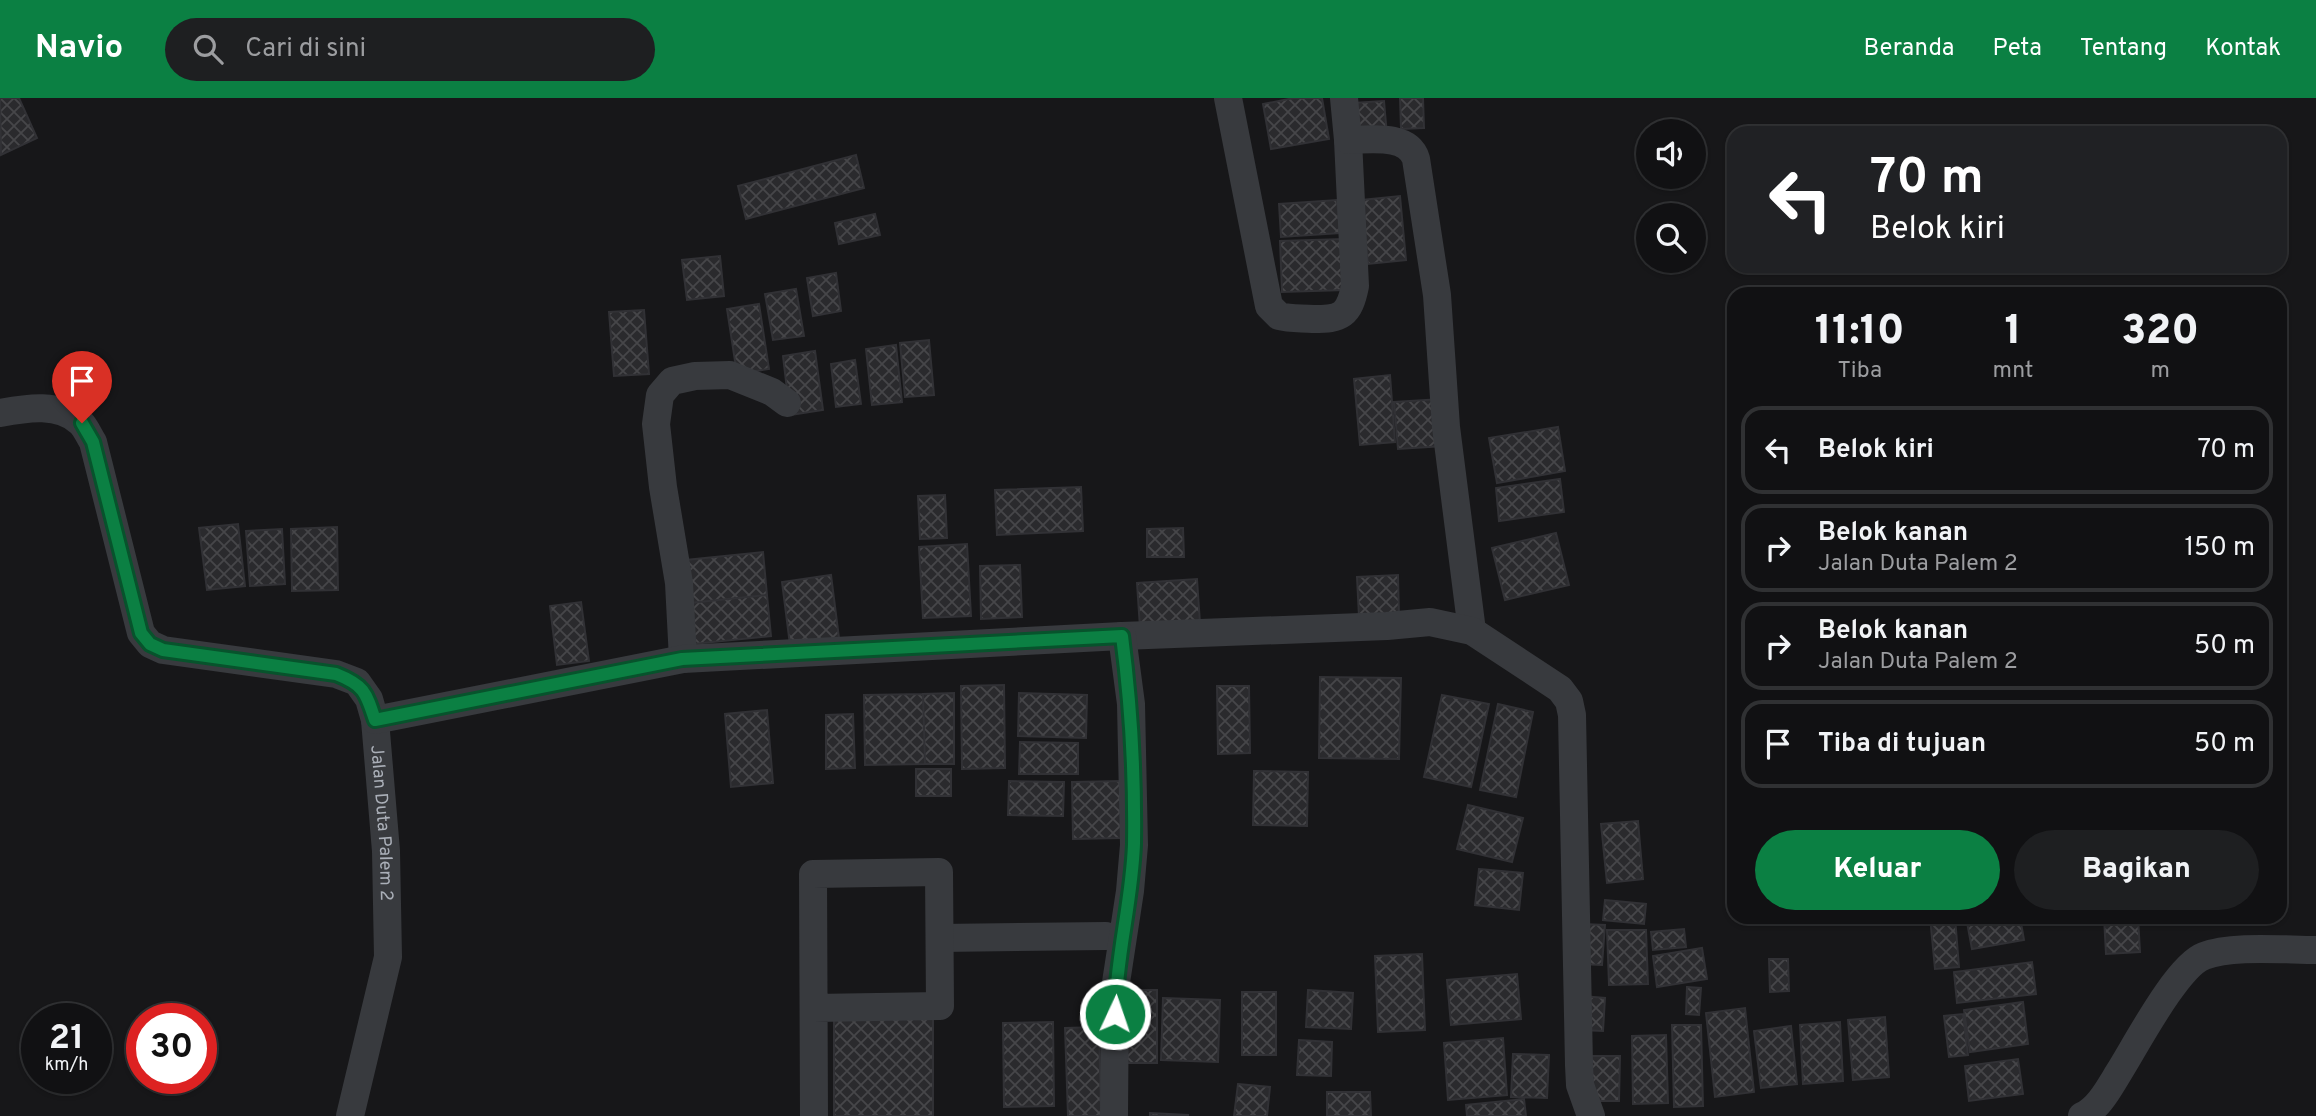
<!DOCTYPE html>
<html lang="id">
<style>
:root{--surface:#111113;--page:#1e1f21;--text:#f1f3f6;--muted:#9c9da0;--line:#303133;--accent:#0b8043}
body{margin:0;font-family:Overpass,sans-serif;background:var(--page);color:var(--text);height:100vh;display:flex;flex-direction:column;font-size:26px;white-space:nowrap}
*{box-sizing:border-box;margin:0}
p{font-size:23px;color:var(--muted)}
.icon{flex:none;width:38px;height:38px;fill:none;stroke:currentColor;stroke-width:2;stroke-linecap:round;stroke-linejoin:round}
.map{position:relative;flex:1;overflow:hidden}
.panel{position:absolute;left:1727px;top:189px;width:560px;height:637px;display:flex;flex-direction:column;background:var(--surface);border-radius:21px;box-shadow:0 2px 5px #0004,0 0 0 2px var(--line)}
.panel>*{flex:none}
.guide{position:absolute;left:1727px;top:28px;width:560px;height:147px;border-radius:21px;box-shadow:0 2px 5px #0004,0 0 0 2px var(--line);background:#202124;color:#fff;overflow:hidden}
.controls{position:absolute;left:1636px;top:21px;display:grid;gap:14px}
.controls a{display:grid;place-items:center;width:70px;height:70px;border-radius:50%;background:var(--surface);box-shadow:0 2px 5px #0004,0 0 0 2px var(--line);font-size:35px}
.speed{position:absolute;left:21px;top:905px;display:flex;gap:14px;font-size:35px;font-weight:700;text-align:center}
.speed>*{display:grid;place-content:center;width:91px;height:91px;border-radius:50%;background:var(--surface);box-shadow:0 2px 5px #0004,0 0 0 2px var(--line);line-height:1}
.speed small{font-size:18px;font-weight:400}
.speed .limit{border:10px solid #d22;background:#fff;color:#111}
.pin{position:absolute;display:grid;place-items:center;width:60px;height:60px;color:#fff;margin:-72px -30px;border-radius:50% 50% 50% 0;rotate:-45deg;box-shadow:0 0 7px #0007}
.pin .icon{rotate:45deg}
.me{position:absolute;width:77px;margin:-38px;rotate:3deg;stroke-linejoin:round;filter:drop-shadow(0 0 5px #0008)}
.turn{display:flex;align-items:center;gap:24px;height:147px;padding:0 28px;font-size:32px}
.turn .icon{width:91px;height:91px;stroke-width:2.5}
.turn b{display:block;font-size:49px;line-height:60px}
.eta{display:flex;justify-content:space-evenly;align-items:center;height:119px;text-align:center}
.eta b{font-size:42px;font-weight:800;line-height:49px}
.cta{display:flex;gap:14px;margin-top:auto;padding:14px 28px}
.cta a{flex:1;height:80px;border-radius:42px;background:var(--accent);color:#fff;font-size:28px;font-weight:800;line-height:80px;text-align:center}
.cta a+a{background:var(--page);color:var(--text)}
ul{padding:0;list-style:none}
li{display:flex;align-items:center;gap:21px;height:88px;margin:0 14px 10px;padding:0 14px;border:4px solid var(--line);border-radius:21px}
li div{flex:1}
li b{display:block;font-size:26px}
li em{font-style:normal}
header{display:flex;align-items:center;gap:42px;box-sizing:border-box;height:98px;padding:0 35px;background:var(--accent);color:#fff}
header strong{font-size:33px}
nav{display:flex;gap:38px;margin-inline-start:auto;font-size:24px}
.search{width:490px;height:63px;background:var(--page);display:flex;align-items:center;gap:18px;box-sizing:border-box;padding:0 24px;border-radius:38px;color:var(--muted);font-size:26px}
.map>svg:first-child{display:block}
.building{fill:url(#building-cross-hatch);stroke:#313135;stroke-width:2}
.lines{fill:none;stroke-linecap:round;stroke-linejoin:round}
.minor{stroke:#383a3e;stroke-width:28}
.route-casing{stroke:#07532c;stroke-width:18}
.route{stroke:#0b8043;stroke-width:12}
.labels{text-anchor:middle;stroke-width:7;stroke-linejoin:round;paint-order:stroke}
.street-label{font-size:18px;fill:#aaafb8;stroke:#121214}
</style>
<header>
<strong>Navio</strong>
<div class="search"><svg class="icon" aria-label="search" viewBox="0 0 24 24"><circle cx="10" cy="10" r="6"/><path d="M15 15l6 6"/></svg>Cari di sini</div>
<nav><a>Beranda</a><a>Peta</a><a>Tentang</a><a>Kontak</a></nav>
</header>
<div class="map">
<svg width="2316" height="1018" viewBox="0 0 2316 1018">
<defs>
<pattern id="building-cross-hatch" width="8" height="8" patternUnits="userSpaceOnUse" patternTransform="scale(1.75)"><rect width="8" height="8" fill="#2a2a2d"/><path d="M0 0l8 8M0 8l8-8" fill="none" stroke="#464649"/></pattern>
</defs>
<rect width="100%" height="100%" fill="#171719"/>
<path class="building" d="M 0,0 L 19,0 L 37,40 L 1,57 Z
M 1294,0 L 1322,0 L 1329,41 L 1271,51 L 1263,6 Z
M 1400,0 L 1423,0 L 1424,30 L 1401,31 Z
M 1384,3 L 1387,37 L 1356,40 L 1353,5 Z
M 856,57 L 864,90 L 746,121 L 738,88 Z
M 1400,98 L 1406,162 L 1368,166 L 1362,102 Z
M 1337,102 L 1340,135 L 1281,139 L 1279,106 Z
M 875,116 L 880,137 L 839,146 L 835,125 Z
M 1343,141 L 1345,192 L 1282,194 L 1280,143 Z
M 720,158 L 724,198 L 687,202 L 682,162 Z
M 836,175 L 841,213 L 813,218 L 807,180 Z
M 796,191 L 804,238 L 773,242 L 765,196 Z
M 759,206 L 769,271 L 737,276 L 727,211 Z
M 644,212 L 649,276 L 614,278 L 609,214 Z
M 929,242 L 934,297 L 905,299 L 900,245 Z
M 896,247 L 902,304 L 872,307 L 866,251 Z
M 815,253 L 823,312 L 790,317 L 783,258 Z
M 855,262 L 861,306 L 836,309 L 831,266 Z
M 1390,277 L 1395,344 L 1360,347 L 1354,281 Z
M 1441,301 L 1444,348 L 1398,351 L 1394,304 Z
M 1558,329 L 1565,373 L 1497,385 L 1489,340 Z
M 1560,381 L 1564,414 L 1499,423 L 1496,390 Z
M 1081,389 L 1083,433 L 997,437 L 995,392 Z
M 945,397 L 947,440 L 920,441 L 918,398 Z
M 238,426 L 245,488 L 207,492 L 199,430 Z
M 337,429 L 338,492 L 292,493 L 291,431 Z
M 1183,430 L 1184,459 L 1147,459 L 1147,431 Z
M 282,431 L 285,486 L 250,488 L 246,433 Z
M 1556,435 L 1569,487 L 1505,502 L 1492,450 Z
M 967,446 L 971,518 L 923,520 L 919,449 Z
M 763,454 L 767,497 L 690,505 L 686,462 Z
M 1020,467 L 1022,519 L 981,521 L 980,468 Z
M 831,477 L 839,540 L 790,547 L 782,484 Z
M 1398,477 L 1399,517 L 1359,519 L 1357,479 Z
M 1197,481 L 1200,525 L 1140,530 L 1137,485 Z
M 767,497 L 771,538 L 694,546 L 690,505 Z
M 581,504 L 589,563 L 557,567 L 550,508 Z
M 1320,579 L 1401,580 L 1399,661 L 1319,660 Z
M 1004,587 L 1005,670 L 962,671 L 961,588 Z
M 1217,588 L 1249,588 L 1250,655 L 1218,656 Z
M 954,595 L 954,666 L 925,666 L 923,596 Z
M 1019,595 L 1087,597 L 1086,640 L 1018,638 Z
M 923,596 L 925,666 L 865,667 L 864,597 Z
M 1442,597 L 1489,606 L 1471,689 L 1424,679 Z
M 1498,606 L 1533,614 L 1516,699 L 1480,692 Z
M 767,612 L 773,685 L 731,689 L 725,616 Z
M 853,616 L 855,670 L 826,671 L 826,617 Z
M 1020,644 L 1078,645 L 1078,676 L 1019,676 Z
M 916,671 L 951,671 L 951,698 L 916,698 Z
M 1254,673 L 1308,674 L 1307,728 L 1253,727 Z
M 1009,683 L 1064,684 L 1063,718 L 1008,717 Z
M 1121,683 L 1122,740 L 1073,741 L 1072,684 Z
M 1468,707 L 1523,720 L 1512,764 L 1457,751 Z
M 1638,723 L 1643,781 L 1607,785 L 1601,726 Z
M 1479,771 L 1523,775 L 1519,812 L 1475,807 Z
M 1605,802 L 1646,806 L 1644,826 L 1603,822 Z
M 1930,819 L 1955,819 L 1959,869 L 1935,871 Z
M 1966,819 L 2020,819 L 2024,842 L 1972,851 Z
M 2104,819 L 2138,819 L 2140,854 L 2106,856 Z
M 1583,826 L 1605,827 L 1602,867 L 1580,866 Z
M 1684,831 L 1686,849 L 1653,852 L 1651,834 Z
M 1607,832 L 1646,832 L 1648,886 L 1609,887 Z
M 1702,850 L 1707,881 L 1657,889 L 1653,858 Z
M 1422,856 L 1425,932 L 1378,934 L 1375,858 Z
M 1769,861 L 1788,861 L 1789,893 L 1770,894 Z
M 2032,864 L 2036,896 L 1957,905 L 1954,874 Z
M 1517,876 L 1521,921 L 1451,927 L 1447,882 Z
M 1687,889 L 1701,890 L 1699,917 L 1686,916 Z
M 1121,892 L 1157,892 L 1157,965 L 1121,965 Z
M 1308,892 L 1353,895 L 1351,931 L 1306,929 Z
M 1242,894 L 1276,894 L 1276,957 L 1242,957 Z
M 1582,898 L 1605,900 L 1603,933 L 1580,932 Z
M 1163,900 L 1220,902 L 1218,964 L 1161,962 Z
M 2023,904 L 2028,946 L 1970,954 L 1964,912 Z
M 1745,910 L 1754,994 L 1715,999 L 1706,915 Z
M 1963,916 L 1968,957 L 1949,959 L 1944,918 Z
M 1885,919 L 1889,979 L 1853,982 L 1848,922 Z
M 834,921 L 933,921 L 933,1018 L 834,1018 Z
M 1053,924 L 1054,1008 L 1004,1009 L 1003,925 Z
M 1840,924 L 1843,983 L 1803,986 L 1800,927 Z
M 1672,927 L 1701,927 L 1703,1008 L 1674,1009 Z
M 1791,928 L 1797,986 L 1761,990 L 1754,933 Z
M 1099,929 L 1101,1018 L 1068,1018 L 1065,930 Z
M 1666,937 L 1668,1005 L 1633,1006 L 1632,938 Z
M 1503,940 L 1507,997 L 1448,1002 L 1444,945 Z
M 1299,942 L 1332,944 L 1331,978 L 1297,977 Z
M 1513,956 L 1549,957 L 1547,1000 L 1511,999 Z
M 1591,958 L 1620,958 L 1619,1003 L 1590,1003 Z
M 2018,961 L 2023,996 L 1969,1003 L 1965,968 Z
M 1238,986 L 1270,989 L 1267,1018 L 1234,1018 Z
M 1327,994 L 1370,994 L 1371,1018 L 1327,1018 Z
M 1524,1001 L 1526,1018 L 1467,1018 L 1466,1007 Z
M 1150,1015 L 1189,1017 L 1150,1018 Z"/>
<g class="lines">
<g class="minor">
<path d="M 1228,0 L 1269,208 L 1279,218 C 1290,221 1301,220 1313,221 C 1341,221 1349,218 1355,188 L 1348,42"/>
<path d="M 1344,0 L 1348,42 C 1368,42 1408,35 1416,61 L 1437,197 L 1446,329 L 1472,533"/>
<path id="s1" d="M 0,315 C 26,310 60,304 81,325 C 86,330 89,338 93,344 L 141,535 L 150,546 L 163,552 L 336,576 L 357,584 L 369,601 L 375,622 L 386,753 L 388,859 L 350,1018"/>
<path d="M 683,561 L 679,485 L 663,389 L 656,326 L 660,297 L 672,283 L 695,278 L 730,277 L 772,294 L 787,305"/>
<path d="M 375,622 L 683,561 L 1122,538 L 1387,528 L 1430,524 L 1472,533 L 1560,591 L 1569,603 L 1572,617 L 1579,967 L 1580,987 L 1591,1018"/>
<path d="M 940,840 L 1106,838"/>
<path d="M 814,910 L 940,908 L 939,774 L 813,776 L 814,1018"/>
<path d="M 1114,1018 L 1115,891 L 1130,793 L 1134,747 L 1131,606 L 1122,538"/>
<path d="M 2082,1018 C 2099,1010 2109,990 2119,974 C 2136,947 2177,868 2204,858 C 2231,847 2285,852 2316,852"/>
</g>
</g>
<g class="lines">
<defs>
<path id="route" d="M 82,325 L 93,344 L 141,535 L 150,546 L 163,552 L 336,576 C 364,587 366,594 375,622 L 682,561 L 1122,538 C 1131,607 1135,677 1134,746 C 1132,803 1116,859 1115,916"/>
</defs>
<use href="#route" class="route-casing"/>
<use href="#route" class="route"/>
</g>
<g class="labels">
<g class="street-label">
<text dy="6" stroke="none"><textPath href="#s1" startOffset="676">Jalan Duta Palem 2</textPath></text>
</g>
</g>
</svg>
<div class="controls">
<a><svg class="icon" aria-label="sound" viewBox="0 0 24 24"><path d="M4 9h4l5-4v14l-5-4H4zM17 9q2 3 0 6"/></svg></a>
<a><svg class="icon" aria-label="search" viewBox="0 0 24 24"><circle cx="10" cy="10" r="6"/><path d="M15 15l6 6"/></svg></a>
</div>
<div class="speed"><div>21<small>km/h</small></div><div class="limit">30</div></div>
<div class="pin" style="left:82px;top:325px;background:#d93025"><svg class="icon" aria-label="arrive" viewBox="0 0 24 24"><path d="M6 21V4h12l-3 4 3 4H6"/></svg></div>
<svg class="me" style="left:1115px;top:916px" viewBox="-20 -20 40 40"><circle r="17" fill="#0b8043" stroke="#fff" stroke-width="3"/><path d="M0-11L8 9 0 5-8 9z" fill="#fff"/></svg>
<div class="guide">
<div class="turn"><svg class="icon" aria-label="left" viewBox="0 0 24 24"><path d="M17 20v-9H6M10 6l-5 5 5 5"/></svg><div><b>70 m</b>Belok kiri</div></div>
</div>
<section class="panel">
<div class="eta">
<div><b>11:10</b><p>Tiba</p></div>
<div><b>1</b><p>mnt</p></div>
<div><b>320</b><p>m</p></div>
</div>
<ul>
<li><svg class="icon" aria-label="left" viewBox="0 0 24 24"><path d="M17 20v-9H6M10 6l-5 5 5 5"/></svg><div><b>Belok kiri</b></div><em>70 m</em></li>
<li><svg class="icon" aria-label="right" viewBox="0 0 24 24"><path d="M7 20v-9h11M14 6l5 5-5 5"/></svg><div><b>Belok kanan</b><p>Jalan Duta Palem 2</p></div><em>150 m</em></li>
<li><svg class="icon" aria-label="right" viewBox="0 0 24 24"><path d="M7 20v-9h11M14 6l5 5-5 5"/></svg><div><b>Belok kanan</b><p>Jalan Duta Palem 2</p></div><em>50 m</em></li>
<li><svg class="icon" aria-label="arrive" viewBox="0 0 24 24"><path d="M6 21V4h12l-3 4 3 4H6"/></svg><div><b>Tiba di tujuan</b></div><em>50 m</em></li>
</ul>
<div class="cta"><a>Keluar</a><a>Bagikan</a></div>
</section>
</div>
